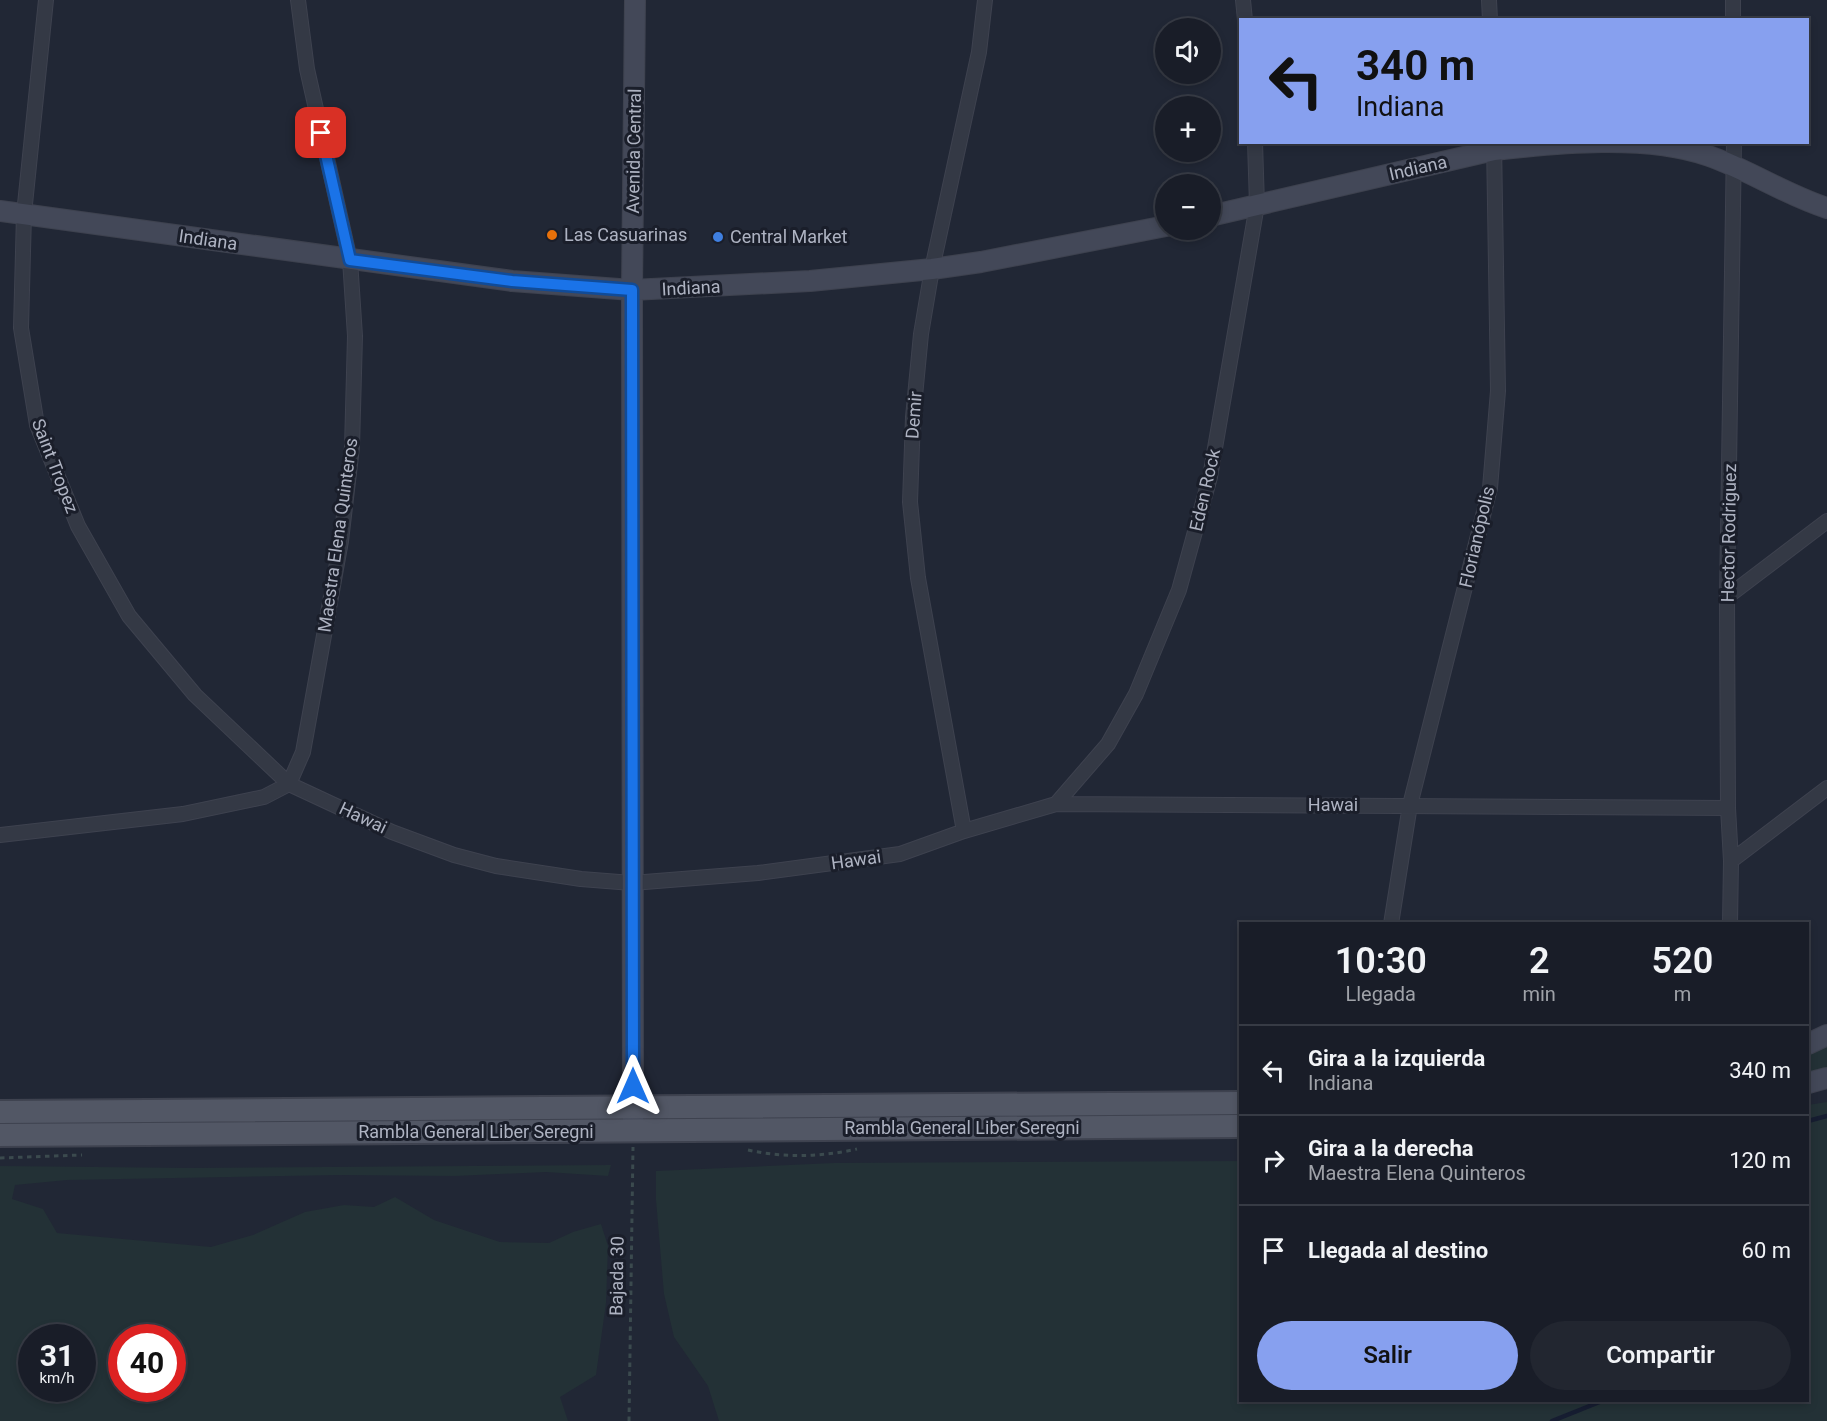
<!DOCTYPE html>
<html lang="es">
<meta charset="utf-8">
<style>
:root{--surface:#191d28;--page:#222630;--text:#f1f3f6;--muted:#9fa2a8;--line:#373b45;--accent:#87a0ef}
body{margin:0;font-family:Roboto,sans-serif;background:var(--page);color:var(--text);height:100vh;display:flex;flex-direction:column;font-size:22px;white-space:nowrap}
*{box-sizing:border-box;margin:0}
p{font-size:20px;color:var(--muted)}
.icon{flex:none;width:33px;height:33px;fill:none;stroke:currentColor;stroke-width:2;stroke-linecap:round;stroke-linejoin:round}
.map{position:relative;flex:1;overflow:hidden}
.side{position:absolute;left:1239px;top:922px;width:570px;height:480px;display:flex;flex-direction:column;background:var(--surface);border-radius:0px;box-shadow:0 3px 9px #0003,0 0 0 2px var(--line)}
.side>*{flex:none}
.banner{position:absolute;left:1239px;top:18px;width:570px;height:126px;border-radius:0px;box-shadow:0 3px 9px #0003,0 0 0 2px var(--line);background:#87a0ef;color:#111;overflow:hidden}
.buttons{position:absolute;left:1155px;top:18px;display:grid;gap:12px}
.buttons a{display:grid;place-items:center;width:66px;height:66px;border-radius:50%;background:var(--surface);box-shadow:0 3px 9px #0003,0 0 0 2px var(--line);font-size:30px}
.speed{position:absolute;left:18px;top:1324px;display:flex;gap:12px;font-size:30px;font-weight:700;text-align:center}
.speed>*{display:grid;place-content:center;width:78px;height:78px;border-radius:50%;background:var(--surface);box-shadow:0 3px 9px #0003,0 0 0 2px var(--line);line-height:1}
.speed small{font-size:15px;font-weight:400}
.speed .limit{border:9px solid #d22;background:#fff;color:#111}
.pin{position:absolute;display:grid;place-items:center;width:51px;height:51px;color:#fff;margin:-26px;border-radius:12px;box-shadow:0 3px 9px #0006}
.me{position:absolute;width:66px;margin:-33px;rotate:0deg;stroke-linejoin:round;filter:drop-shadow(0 0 4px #0008)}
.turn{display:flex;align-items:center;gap:21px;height:126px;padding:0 18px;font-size:27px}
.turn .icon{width:78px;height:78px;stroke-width:2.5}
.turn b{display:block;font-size:42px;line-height:51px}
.eta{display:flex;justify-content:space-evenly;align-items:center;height:102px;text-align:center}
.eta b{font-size:36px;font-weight:600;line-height:42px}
.cta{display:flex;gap:12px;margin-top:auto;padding:12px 18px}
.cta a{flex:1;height:69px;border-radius:36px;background:var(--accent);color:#111;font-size:24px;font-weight:600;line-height:69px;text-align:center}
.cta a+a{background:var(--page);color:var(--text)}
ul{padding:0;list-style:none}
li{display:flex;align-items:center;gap:18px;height:90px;padding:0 18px;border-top:2px solid var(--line)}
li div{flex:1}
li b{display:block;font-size:22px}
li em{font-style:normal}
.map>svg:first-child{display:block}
.green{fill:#233136;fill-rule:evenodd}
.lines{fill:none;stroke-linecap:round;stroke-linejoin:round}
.stream{stroke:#161d31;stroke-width:4.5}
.street-casing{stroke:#3e424f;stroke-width:16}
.secondary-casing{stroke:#3e424f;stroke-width:22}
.primary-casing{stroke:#3e424f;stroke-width:26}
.path{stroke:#3b4a4e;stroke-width:3;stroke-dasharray:4.5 4.5;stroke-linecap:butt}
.street{stroke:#343945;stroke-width:14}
.secondary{stroke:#434858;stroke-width:20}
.primary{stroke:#525765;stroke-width:22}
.route-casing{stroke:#114b97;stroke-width:15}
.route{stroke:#1a73e8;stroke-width:10}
.food-dot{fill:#e8710a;stroke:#1a1e2a;stroke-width:2}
.shop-dot{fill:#3f7fe0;stroke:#1a1e2a;stroke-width:2}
.labels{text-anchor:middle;stroke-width:6;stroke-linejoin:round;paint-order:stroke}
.street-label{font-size:18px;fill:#aeb3c2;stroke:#1a1e2a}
.poi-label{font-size:18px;fill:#aeb3c2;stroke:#1a1e2a;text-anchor:start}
</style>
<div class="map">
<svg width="1827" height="1421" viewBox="0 0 1827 1421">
<rect width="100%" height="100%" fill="#212735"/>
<path class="green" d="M 1827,1044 L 1827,1070 L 1808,1075 L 1808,1052 Z
M 1827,1102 L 1827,1421 L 719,1421 L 708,1386 L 674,1337 L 664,1294 L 656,1200 L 656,1171 L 834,1163 L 1240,1161 L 1240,1401 L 1808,1401 L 1808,1105 Z
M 611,1165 L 608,1176 L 546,1172 L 455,1176 L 341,1175 L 67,1180 L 15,1185 L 12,1199 L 43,1209 L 57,1233 L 211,1247 L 253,1235 L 305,1212 L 344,1205 L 374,1207 L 395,1197 L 434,1220 L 500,1242 L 549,1243 L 573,1232 L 601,1224 L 608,1246 L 606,1303 L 596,1375 L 560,1397 L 568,1421 L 0,1421 L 0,1166 L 190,1168 ZM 32,1338 L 82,1338 L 82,1389 L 32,1389 ZM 122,1338 L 172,1338 L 172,1389 L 122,1389 Z"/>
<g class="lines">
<path class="stream" d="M 1808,1121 L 1827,1116
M 1552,1421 L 1602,1401"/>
<defs>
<path id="street" d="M 46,0 L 24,214 L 21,328 L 37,425 L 78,526 L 129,616 L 195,695 L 289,784 L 392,832 L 454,855 L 496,866 L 581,879 L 632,883 L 758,873 L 900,854 L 964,831 L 1056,804 L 1728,808
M 1243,0 L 1245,20
M 1489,0 L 1490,20
M 1733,0 L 1733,20
M 1727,597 L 1827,521
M 289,784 L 303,752 L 341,541 L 352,447 L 355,336 L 350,260 L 307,69 L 298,0
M 1056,804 L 1108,744 L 1136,694 L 1179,590 L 1210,477 L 1257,205 L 1255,142
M 964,831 L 918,578 L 910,502 L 913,417 L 921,334 L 932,269 L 979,52 L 985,0
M 0,835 L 183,814 L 264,797 L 289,784
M 1731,861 L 1827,788
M 1391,924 L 1410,805 L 1490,488 L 1498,391 L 1494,142
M 1730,924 L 1731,861 L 1728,808 L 1727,597 L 1734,142"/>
<path id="secondary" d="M 0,211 L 512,281 L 632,290 L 810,281 L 932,269 L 981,262 L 1166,226
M 1210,216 L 1494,150 C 1558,143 1647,134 1709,156 C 1749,170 1786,195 1827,208
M 1808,1044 L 1827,1035
M 1808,1083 L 1827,1078
M 633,1131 L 632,290 L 635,0"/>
<path id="primary" d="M 0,1112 L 1240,1103
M 0,1135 L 1240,1126"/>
</defs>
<use href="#street" class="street-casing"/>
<use href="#secondary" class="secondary-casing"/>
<use href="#primary" class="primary-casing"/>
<path class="path" d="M 748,1150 C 785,1158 821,1157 857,1149
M 0,1158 L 82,1155
M 629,1421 L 633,1147"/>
<use href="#street" class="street"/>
<use href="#secondary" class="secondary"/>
<use href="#primary" class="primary"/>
</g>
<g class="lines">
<defs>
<path id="route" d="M 321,133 L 350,260 L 512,281 L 632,290 L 633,1086"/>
</defs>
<use href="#route" class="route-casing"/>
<use href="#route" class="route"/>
</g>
<circle class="food-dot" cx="552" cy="235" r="6"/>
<circle class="shop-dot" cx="718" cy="237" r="6"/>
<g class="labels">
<g class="street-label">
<text transform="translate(634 151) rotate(-89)" y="6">Avenida Central</text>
<text transform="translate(1418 168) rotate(-13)" y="6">Indiana</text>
<text transform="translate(208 240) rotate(8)" y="6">Indiana</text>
<text transform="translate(691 288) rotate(-3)" y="6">Indiana</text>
<text transform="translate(914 415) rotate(-86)" y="6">Demir</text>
<text transform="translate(55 466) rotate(69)" y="6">Saint Tropez</text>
<text transform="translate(1205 490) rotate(-77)" y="6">Eden Rock</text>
<text transform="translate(1729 533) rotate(-89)" y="6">Hector Rodriguez</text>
<text transform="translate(338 535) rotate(-82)" y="6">Maestra Elena Quinteros</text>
<text transform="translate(1477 537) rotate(-77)" y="6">Florianópolis</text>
<text x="1333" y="811">Hawai</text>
<text transform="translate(363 818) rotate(25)" y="6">Hawai</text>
<text transform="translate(856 860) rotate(-8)" y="6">Hawai</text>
<text x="962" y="1134">Rambla General Liber Seregni</text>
<text x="476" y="1138">Rambla General Liber Seregni</text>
<text transform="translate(617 1276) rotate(-89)" y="6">Bajada 30</text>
</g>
<g class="poi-label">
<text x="564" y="241">Las Casuarinas</text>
<text x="730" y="243">Central Market</text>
</g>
</g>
</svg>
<div class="buttons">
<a><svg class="icon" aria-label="sound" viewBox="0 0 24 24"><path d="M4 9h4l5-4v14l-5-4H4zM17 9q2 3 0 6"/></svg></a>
<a>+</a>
<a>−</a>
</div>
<div class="speed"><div>31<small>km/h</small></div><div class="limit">40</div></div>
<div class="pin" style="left:321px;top:133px;background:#d93025"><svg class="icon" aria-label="arrive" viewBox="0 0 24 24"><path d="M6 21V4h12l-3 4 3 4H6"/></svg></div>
<svg class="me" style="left:633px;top:1086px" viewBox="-20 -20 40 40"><path d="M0-17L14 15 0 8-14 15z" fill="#1a73e8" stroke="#fff" stroke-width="4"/></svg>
<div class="banner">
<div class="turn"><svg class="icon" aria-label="left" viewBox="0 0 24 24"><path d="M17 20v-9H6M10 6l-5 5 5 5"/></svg><div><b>340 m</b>Indiana</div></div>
</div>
<section class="side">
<div class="eta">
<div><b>10:30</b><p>Llegada</p></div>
<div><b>2</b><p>min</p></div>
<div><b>520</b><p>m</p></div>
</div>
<ul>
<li><svg class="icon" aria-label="left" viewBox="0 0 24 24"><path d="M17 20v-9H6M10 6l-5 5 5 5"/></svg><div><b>Gira a la izquierda</b><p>Indiana</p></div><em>340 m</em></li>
<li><svg class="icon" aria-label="right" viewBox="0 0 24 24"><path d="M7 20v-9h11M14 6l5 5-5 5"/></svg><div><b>Gira a la derecha</b><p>Maestra Elena Quinteros</p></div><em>120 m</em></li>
<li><svg class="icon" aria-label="arrive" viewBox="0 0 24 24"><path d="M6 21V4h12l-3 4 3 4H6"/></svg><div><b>Llegada al destino</b></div><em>60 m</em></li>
</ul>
<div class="cta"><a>Salir</a><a>Compartir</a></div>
</section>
</div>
